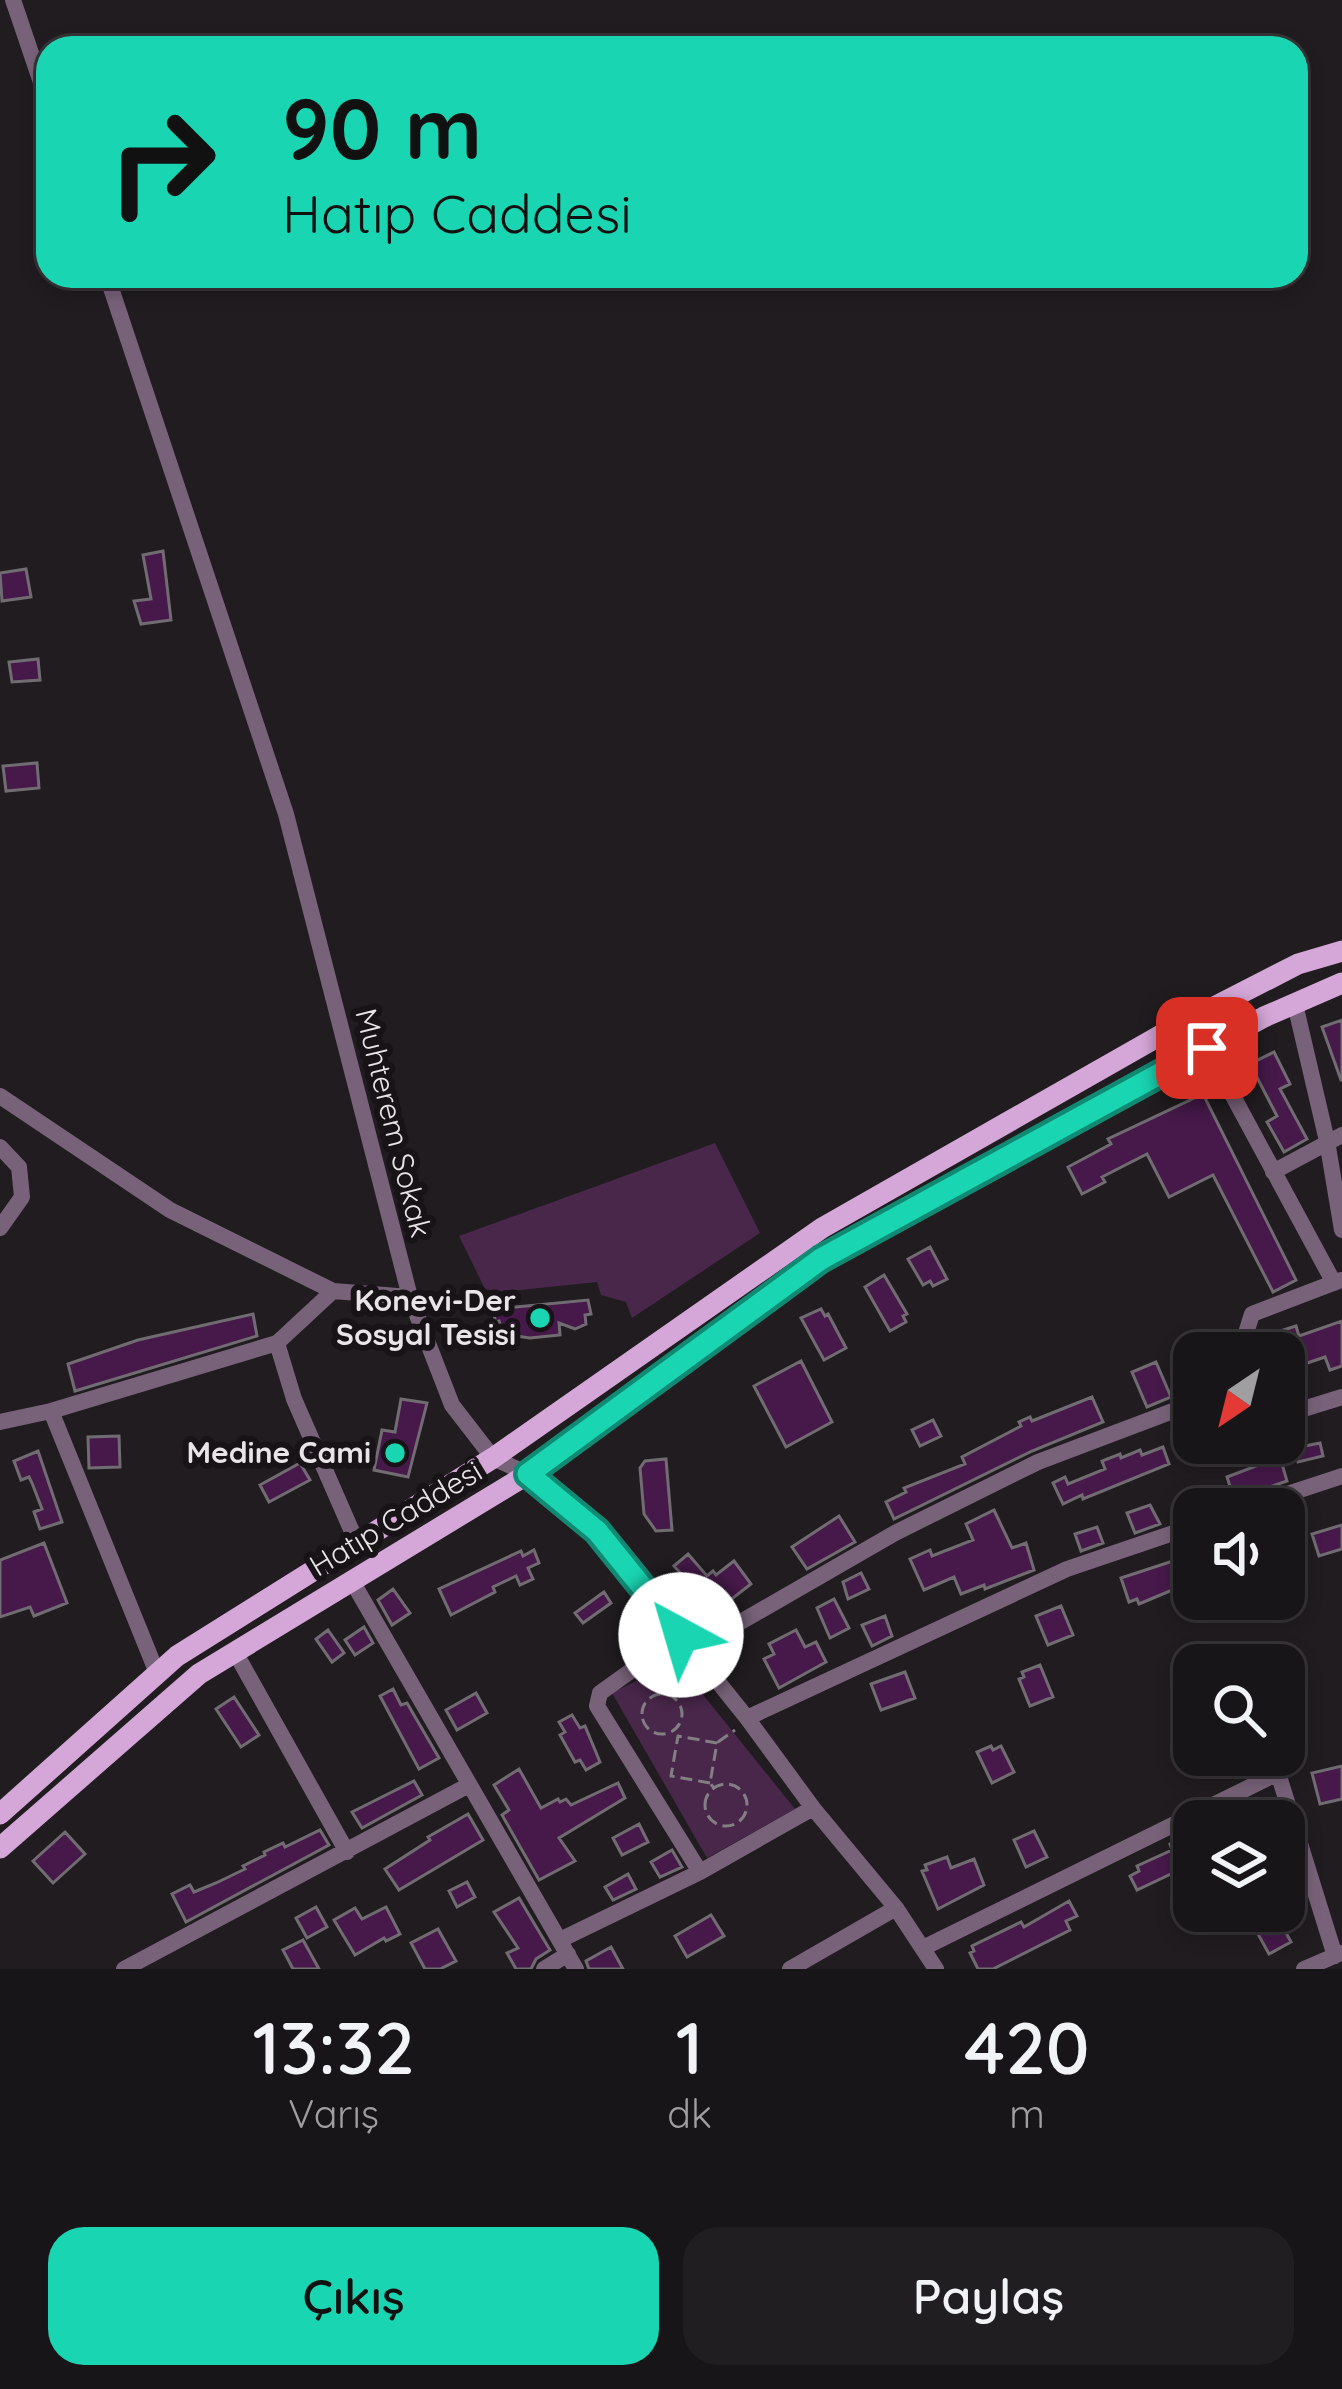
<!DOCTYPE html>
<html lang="tr">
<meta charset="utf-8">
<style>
:root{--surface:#181518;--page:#211e21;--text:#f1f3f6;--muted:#9f9fa2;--line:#363437;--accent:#1ad5b2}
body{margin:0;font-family:Quicksand,sans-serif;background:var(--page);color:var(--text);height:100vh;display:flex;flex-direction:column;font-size:45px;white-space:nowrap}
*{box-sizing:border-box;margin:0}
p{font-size:39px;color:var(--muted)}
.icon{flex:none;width:66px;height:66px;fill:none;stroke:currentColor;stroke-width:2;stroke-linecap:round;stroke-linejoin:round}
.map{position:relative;height:1969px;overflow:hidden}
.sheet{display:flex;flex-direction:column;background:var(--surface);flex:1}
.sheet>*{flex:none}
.hud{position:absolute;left:36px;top:36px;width:1272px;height:252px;border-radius:36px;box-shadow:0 6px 18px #0003,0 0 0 3px var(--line);background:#1ad5b2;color:#111;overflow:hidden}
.needle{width:78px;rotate:215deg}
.tools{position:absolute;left:1173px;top:1332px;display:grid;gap:24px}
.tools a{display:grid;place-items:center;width:132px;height:132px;border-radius:24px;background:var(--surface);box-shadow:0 6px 18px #0003,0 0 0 3px var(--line);font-size:60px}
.pin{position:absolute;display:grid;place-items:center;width:102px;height:102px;color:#fff;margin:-51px;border-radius:24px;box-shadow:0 6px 18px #0006}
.me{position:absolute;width:132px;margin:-66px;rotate:321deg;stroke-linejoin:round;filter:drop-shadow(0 0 9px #0008)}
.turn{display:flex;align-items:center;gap:42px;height:252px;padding:0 48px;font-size:54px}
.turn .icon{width:156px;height:156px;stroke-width:2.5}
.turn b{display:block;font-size:84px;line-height:102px}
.eta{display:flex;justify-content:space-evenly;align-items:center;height:204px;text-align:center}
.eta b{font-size:72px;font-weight:600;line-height:84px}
.primary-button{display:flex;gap:24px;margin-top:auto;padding:24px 48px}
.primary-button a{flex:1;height:138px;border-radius:36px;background:var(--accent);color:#111;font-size:48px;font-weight:600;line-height:138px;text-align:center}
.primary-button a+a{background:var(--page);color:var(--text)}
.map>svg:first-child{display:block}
.green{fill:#49274b}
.building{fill:#46194a;stroke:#716c71;stroke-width:3}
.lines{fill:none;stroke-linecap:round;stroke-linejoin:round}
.path{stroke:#827f82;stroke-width:3;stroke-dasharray:12 6;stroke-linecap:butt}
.minor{stroke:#786279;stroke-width:16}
.major{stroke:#d5a7d8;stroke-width:21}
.route-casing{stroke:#118a74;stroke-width:30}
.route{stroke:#1ad5b2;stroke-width:21}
.poi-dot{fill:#1ad5b2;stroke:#171317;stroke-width:4.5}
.labels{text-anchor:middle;stroke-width:12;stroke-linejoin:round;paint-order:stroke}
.street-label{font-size:30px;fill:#e8e5e8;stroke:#171317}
.poi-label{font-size:30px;font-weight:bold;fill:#e8e5e8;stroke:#171317;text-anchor:end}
</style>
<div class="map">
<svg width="1342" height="1969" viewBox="0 0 1342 1969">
<rect width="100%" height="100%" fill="#201c20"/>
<path class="green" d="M 715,1143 L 760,1233 L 632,1318 L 626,1302 L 601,1295 L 597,1282 L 500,1292 L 485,1289 L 459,1236 Z
M 676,1661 L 795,1809 L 707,1858 L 612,1693 Z"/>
<path class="building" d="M 163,551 L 171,620 L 141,624 L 134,601 L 151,599 L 143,555 Z
M 26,569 L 31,597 L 2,601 L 0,573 Z
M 38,659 L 40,680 L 12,682 L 9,662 Z
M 37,763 L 39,788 L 6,791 L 3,766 Z
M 1342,1020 L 1342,1080 L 1341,1080 L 1322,1027 Z
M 1274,1052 L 1290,1084 L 1280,1089 L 1307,1139 L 1284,1152 L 1267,1122 L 1277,1116 L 1250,1064 Z
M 1203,1094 L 1296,1280 L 1273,1292 L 1213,1175 L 1169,1197 L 1147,1154 L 1102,1177 L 1105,1182 L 1082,1194 L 1068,1167 L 1111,1144 L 1108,1139 Z
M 930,1247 L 947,1279 L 933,1286 L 930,1281 L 923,1285 L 908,1259 Z
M 884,1275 L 907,1314 L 903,1316 L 906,1322 L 890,1331 L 865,1287 Z
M 588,1300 L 591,1314 L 585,1315 L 586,1324 L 575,1329 L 559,1323 L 560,1335 L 530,1338 L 503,1334 L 499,1321 L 495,1322 L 494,1309 Z
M 821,1309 L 825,1316 L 828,1314 L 846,1348 L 824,1360 L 801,1318 Z
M 253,1314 L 257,1336 L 75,1391 L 68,1364 L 138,1340 Z
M 1342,1321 L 1342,1366 L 1330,1370 L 1325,1357 L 1284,1371 L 1284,1353 L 1278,1353 L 1271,1334 L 1296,1326 L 1299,1336 Z
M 1224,1333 L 1231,1353 L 1203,1353 L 1199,1343 Z
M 801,1361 L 832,1422 L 786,1447 L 754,1386 Z
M 1156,1362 L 1171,1397 L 1147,1407 L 1132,1372 Z
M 1092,1397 L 1103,1422 L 1032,1451 L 894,1519 L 886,1502 L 906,1492 L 904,1488 L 965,1464 L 962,1457 L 1021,1426 L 1019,1422 L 1030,1417 L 1032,1421 Z
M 401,1399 L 427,1403 L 408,1477 L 374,1470 L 382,1430 L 395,1432 Z
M 933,1420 L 941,1436 L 920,1446 L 912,1430 Z
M 119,1436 L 120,1467 L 89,1468 L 88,1437 Z
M 1320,1443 L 1323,1456 L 1298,1462 L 1295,1448 Z
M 1163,1447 L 1169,1464 L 1083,1499 L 1082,1495 L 1063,1504 L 1053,1483 L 1065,1477 L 1068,1484 L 1105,1469 L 1102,1461 L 1120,1454 L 1121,1458 L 1140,1450 L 1142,1455 Z
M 38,1451 L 62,1522 L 40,1529 L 34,1512 L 42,1509 L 32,1483 L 29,1477 L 21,1480 L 14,1461 Z
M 1280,1457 L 1287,1481 L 1234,1499 L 1227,1477 Z
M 666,1459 L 672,1530 L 656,1531 L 644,1514 L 640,1468 L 645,1461 Z
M 300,1463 L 310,1480 L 269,1502 L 260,1485 Z
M 1150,1505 L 1160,1524 L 1135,1533 L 1127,1513 Z
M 1287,1509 L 1298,1545 L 1284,1549 L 1284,1510 Z
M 994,1510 L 1012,1548 L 1026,1543 L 1034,1570 L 985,1589 L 984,1585 L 961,1594 L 954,1577 L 924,1590 L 910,1559 L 930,1550 L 932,1556 L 973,1540 L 966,1524 Z
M 839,1516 L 855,1542 L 807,1569 L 792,1547 Z
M 1342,1525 L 1342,1549 L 1319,1556 L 1312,1534 Z
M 1097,1527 L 1103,1543 L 1081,1551 L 1075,1534 Z
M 44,1543 L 67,1603 L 34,1616 L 30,1607 L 0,1617 L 0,1560 Z
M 534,1550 L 539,1563 L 528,1568 L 533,1579 L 520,1585 L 516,1576 L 493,1587 L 495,1592 L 451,1615 L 439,1589 L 521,1551 L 523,1556 Z
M 688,1554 L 707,1576 L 713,1571 L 716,1575 L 734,1561 L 751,1584 L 715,1612 L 686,1574 L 683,1576 L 674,1566 Z
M 1194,1554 L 1194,1581 L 1139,1604 L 1137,1599 L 1129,1602 L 1121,1578 Z
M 861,1573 L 869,1589 L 848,1599 L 843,1582 Z
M 393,1589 L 410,1613 L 392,1625 L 378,1600 Z
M 604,1592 L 611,1603 L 583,1623 L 575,1613 Z
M 834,1599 L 849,1628 L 830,1638 L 817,1608 Z
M 1061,1606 L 1073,1635 L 1048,1645 L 1036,1616 Z
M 885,1616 L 892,1636 L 872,1646 L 862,1625 Z
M 364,1627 L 373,1643 L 355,1655 L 345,1640 Z
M 328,1630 L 344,1653 L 332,1662 L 316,1639 Z
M 796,1630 L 805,1647 L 816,1642 L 826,1662 L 779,1688 L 764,1659 L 774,1654 L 769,1644 Z
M 1040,1665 L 1053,1697 L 1030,1706 L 1019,1679 L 1024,1677 L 1022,1672 Z
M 905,1672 L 915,1698 L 881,1710 L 871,1684 Z
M 393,1689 L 401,1705 L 407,1703 L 439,1758 L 419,1769 L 380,1696 Z
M 476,1693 L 487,1713 L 457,1730 L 446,1710 Z
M 234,1697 L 259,1735 L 241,1747 L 216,1709 Z
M 572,1715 L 580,1728 L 585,1726 L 600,1762 L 586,1770 L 580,1760 L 575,1762 L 560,1735 L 565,1732 L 559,1722 Z
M 991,1746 L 993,1750 L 1001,1746 L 1014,1772 L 992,1783 L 977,1752 Z
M 1342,1766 L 1342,1799 L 1320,1804 L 1312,1773 Z
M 519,1769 L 541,1808 L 558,1799 L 560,1802 L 566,1799 L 571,1805 L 618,1783 L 625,1798 L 559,1838 L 575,1861 L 539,1880 L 502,1815 L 509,1810 L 494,1785 Z
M 414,1781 L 422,1795 L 362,1828 L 352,1812 Z
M 468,1814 L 483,1840 L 399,1890 L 385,1869 L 430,1840 L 428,1837 Z
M 639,1824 L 648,1842 L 622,1855 L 613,1838 Z
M 320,1830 L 329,1845 L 186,1922 L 172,1894 L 190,1885 L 194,1892 L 216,1883 L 245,1869 L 243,1866 L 265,1855 L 264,1852 L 283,1843 L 285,1847 Z
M 1034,1831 L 1047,1857 L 1026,1867 L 1014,1840 Z
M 65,1832 L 85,1854 L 53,1883 L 33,1861 Z
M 1194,1832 L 1194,1863 L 1137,1890 L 1130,1876 L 1139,1871 L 1137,1866 L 1172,1850 L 1170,1844 Z
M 672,1850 L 682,1867 L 660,1877 L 651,1862 Z
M 947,1857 L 951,1868 L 974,1859 L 984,1885 L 938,1909 L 922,1871 L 927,1870 L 925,1865 Z
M 628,1874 L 636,1889 L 613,1900 L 605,1887 Z
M 467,1882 L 475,1897 L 457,1907 L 449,1891 Z
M 519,1898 L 550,1950 L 536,1959 L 531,1969 L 516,1969 L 507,1953 L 518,1948 L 494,1912 Z
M 1069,1901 L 1077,1916 L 1066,1921 L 1070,1930 L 993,1969 L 978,1969 L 970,1953 L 974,1951 L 972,1946 L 1021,1922 L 1024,1927 Z
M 316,1907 L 327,1927 L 307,1938 L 296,1918 Z
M 386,1907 L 400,1934 L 386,1941 L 384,1938 L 355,1955 L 334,1920 L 355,1908 L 362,1919 Z
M 1274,1911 L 1291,1942 L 1269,1954 L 1252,1923 Z
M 711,1915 L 724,1936 L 687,1957 L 675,1936 Z
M 438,1929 L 456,1961 L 440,1969 L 425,1969 L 411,1943 Z
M 303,1940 L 319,1969 L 293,1969 L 283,1950 Z
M 611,1947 L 623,1969 L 589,1969 L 586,1961 Z"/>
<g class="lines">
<path class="path" d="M642 1714a20 20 0 1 1 40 0a20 20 0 1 1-40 0Z
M 718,1742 L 735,1730
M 710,1783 L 671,1776 L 678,1736 L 717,1743 L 710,1783 L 714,1788
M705 1805a21 21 0 1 1 42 0a21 21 0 1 1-42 0Z"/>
<path class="minor" d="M 13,0 L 48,103
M 107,276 L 286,814 L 410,1297 L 452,1405 L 493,1458 L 528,1474 L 597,1531 L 747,1718 L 813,1808 L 896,1908 L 936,1969
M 1295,1004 L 1327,1141 L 1342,1230
M 1207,1048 L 1334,1283
M 0,1096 L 170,1210 L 333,1291 L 410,1297
M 0,1147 L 19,1167 L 22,1197 L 0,1228
M 1273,1172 L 1342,1135
M 277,1343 L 294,1399 L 357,1543
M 1250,1353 L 1246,1333 L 1252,1314 L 1341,1280
M 51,1411 L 157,1673
M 1284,1415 L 1342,1397
M 0,1422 L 51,1411 L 277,1343 L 333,1291
M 1242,1509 L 1342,1476
M 352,1581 L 576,1969
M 681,1635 L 600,1693 L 597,1706 L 700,1872
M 692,1650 L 895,1533 L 1038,1462 L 1194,1403
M 235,1652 L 347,1852
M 747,1718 L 1067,1569 L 1194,1526
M 560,1940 L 700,1872 L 813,1808
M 923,1948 L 1278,1773 L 1335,1956
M 124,1969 L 469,1785
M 544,1969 L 568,1954
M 790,1969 L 896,1908
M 1304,1969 L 1341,1953"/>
<path class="major" d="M 0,1814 L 177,1656 L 493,1458 L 822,1228 L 1175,1027 L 1298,964 L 1342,951
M 0,1848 L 199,1674 L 528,1474 L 821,1259 L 1264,1017 L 1342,983"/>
</g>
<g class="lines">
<defs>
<path id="route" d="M 681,1635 L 597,1531 L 528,1474 L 821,1259 L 1207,1048"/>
</defs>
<use href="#route" class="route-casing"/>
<use href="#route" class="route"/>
</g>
<g class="poi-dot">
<circle cx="540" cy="1318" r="12"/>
<circle cx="395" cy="1453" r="12"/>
</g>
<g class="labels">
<g class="street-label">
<text transform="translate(393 1123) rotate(76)" y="10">Muhterem Sokak</text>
<text transform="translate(396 1519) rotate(-31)" y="10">Hatıp Caddesi</text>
</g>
<g class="poi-label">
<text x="516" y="1311">Konevi-Der<tspan x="516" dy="34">Sosyal Tesisi</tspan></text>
<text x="371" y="1463">Medine Cami</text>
</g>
</g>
</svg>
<div class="tools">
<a><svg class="needle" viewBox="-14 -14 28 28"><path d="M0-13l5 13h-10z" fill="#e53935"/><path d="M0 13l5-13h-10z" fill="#9f9fa2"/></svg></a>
<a><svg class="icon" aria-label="sound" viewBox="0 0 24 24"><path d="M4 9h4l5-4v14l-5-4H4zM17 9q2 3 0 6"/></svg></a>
<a><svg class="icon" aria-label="search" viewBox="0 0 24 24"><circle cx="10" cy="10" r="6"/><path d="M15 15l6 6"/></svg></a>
<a><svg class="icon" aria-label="layers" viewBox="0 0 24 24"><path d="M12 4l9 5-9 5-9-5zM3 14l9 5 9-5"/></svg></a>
</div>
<div class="pin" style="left:1207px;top:1048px;background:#d93025"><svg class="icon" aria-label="arrive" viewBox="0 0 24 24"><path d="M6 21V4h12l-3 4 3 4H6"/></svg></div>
<svg class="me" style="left:681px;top:1635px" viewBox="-20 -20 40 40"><circle r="19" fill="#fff"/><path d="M0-13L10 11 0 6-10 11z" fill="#1ad5b2"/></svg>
<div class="hud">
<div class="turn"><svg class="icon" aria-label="right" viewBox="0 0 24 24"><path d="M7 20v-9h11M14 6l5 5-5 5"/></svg><div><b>90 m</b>Hatıp Caddesi</div></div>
</div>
</div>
<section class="sheet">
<div class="eta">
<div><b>13:32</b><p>Varış</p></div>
<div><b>1</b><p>dk</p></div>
<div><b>420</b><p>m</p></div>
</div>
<div class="primary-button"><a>Çıkış</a><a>Paylaş</a></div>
</section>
